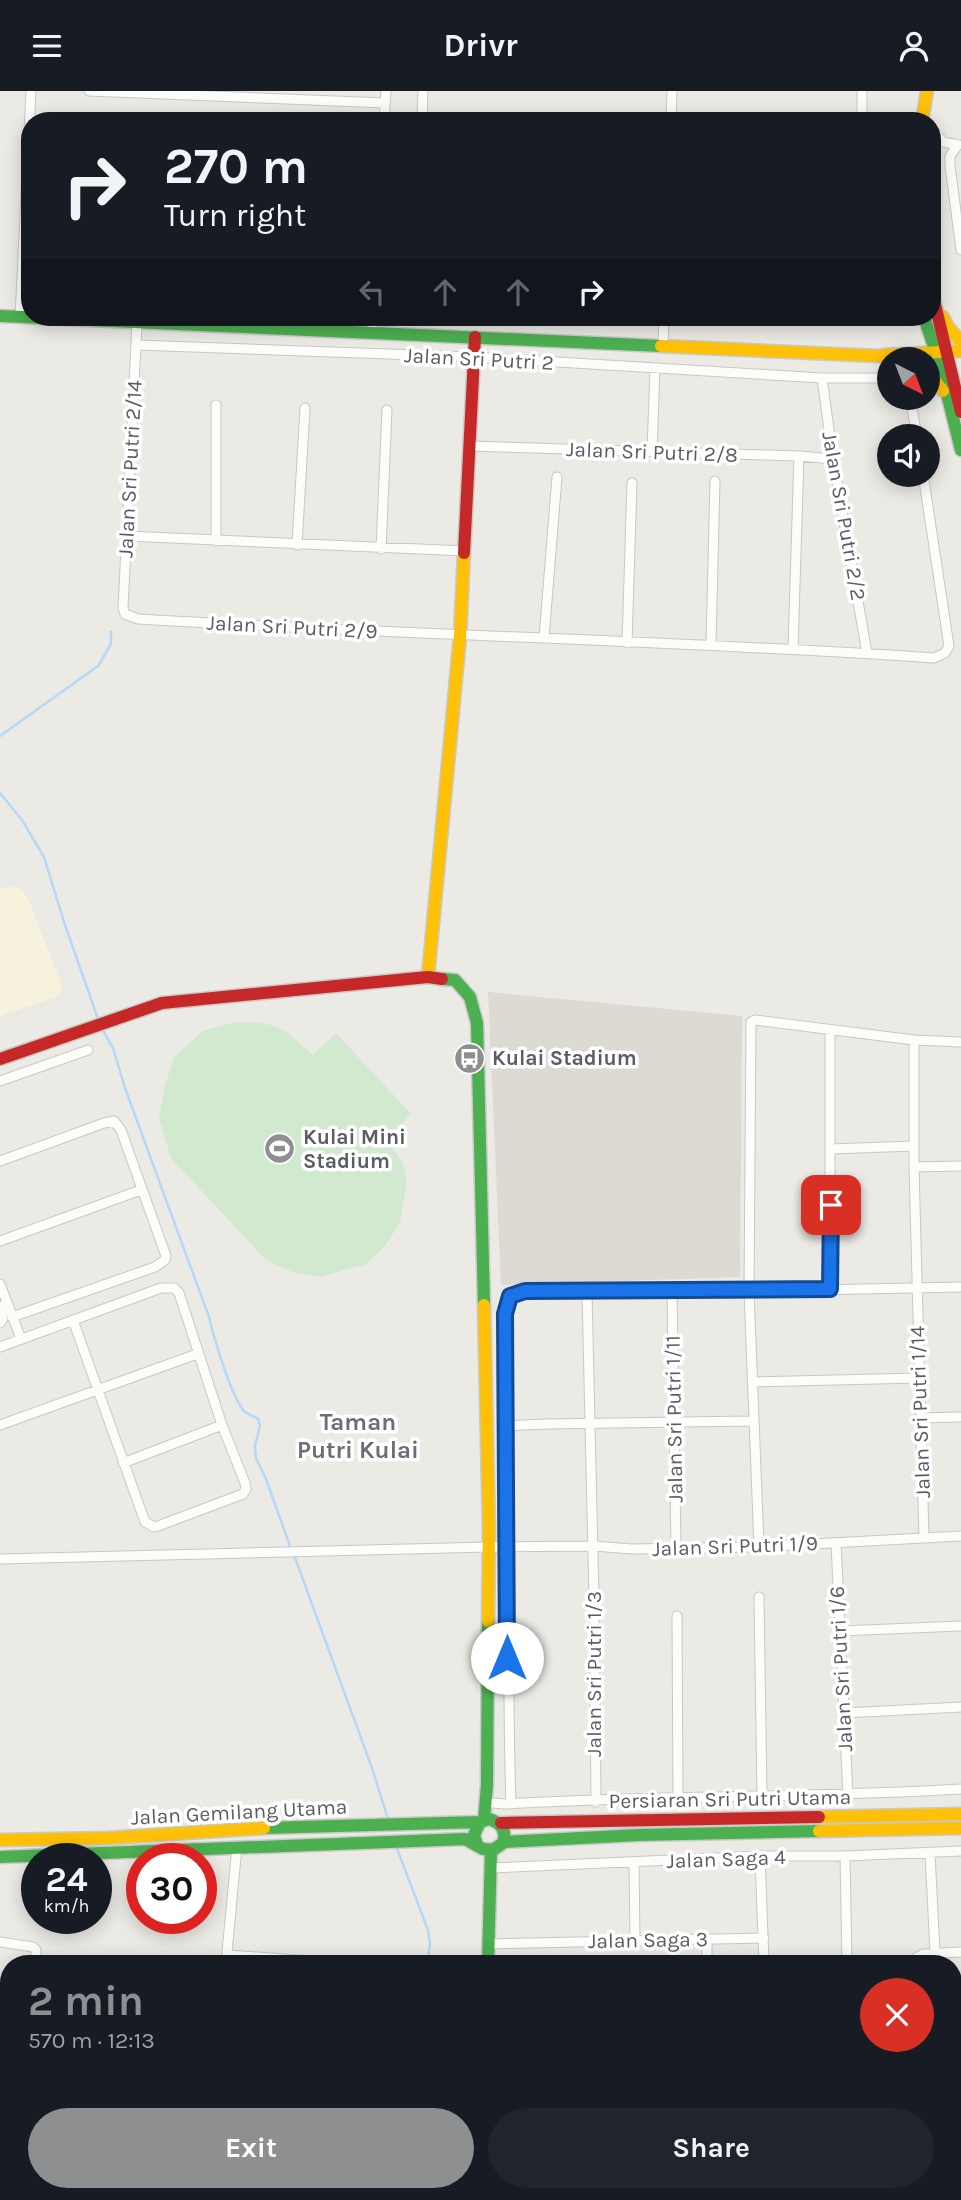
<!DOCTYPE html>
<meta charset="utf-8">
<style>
:root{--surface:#171b24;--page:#20242c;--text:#f1f3f6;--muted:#9ea1a6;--accent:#8d8f90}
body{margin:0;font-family:Karla,sans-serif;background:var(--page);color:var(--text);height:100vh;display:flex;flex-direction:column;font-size:26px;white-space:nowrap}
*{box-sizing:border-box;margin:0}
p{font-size:23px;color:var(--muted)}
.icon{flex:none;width:38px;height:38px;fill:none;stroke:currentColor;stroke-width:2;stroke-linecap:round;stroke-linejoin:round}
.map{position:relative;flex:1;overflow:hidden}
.side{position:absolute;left:0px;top:1864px;width:962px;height:247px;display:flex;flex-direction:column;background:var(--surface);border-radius:28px 28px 0 0;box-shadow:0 4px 18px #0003}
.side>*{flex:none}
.top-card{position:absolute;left:21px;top:21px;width:920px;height:214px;border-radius:28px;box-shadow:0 4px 18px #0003;background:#171b24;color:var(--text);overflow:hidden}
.needle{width:46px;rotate:138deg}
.tools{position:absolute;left:877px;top:256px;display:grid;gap:14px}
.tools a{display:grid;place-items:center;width:63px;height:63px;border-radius:50%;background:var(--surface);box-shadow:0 4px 18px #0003;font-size:35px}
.speed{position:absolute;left:21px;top:1752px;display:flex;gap:14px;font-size:35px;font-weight:700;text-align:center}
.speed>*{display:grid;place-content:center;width:91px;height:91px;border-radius:50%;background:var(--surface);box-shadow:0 4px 18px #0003;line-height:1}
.speed small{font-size:18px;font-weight:400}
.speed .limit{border:10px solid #d22;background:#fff;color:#111}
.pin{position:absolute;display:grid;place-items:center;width:60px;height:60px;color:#fff;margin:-30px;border-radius:14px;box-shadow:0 4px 10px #0006}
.me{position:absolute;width:77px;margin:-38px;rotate:0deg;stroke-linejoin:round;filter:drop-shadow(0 0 5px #0008)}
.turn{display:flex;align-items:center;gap:24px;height:147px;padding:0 28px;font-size:32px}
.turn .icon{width:91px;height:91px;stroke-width:2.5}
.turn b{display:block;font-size:49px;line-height:60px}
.lanes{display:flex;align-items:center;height:66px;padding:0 28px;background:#0003;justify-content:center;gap:35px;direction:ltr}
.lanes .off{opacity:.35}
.round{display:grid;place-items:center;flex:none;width:74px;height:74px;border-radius:37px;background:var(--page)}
.headline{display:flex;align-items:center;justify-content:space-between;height:119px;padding:0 28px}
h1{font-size:42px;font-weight:700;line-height:52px;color:var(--accent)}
.action{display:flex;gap:14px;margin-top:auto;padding:14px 28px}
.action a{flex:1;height:80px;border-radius:42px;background:var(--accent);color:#fff;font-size:28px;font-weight:700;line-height:80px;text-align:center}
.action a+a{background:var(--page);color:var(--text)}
header{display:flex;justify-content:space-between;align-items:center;height:91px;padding:0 28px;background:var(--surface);font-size:32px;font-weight:700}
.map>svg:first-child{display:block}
.commercial{fill:#f6f2dc}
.education{fill:#dcdad2}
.pitch{fill:#d1e9cf}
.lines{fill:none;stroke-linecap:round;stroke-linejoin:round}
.stream{stroke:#b6d8f7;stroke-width:2.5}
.street-casing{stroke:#c7c8c6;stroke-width:11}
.fast-casing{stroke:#c8c9c8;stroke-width:15}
.slow-casing{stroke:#c8c9c8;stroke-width:15}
.jam-casing{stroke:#c8c9c8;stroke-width:15}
.street{stroke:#fcfcfb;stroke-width:9}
.fast{stroke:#4caf50;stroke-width:12}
.slow{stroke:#ffc107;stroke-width:12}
.jam{stroke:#c62828;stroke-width:12}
.route-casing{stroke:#114b97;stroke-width:18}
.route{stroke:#1a73e8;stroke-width:12}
.labels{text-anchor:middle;stroke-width:7;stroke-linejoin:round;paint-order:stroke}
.street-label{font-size:21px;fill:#5a5e63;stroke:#fff}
.poi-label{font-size:21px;font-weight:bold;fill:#5a5e63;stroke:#fff;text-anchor:start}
.quarter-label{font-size:24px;font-weight:bold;fill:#6b6f75;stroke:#fff}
</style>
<header><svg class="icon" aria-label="menu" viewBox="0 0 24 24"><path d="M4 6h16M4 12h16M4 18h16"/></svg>Drivr<svg class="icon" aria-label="person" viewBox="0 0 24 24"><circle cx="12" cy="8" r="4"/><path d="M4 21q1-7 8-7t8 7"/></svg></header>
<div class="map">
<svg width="961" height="2109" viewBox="0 0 961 2109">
<rect width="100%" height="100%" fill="#ebeae4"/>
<path class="commercial" d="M 17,795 L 27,805 L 63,897 L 56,906 L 0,925 L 0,798 Z"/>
<path class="education" d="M 488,901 L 742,925 L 740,1186 L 501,1194 Z
M 474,2102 L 698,2102 L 693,2109 L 473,2109 Z"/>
<path class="pitch" d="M 236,931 C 279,931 282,936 313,964 L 336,942 L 411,1023 L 385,1049 L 403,1071 L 407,1090 L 400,1131 L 386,1154 L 366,1173 L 320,1186 L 292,1181 L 266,1169 L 171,1067 L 159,1027 L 165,995 L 174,966 L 203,940 Z"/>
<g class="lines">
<path class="stream" d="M 0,645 L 98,575 L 111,553 L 111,541
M 0,702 L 22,729 L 44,766 L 65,834 L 98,928
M 102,938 L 113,957 L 125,997 L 209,1226 C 214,1247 231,1305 244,1320 C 248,1324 254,1325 258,1328 L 260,1335 L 255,1355 L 256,1367 L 266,1388 L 291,1458
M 294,1464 L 372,1677 L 388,1728
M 396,1755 L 428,1839 L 430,1853 L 427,1872
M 395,2109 L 397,2102"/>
<defs>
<path id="street" d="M 89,0 L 385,12
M 384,30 L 386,0
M 422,30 L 423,0
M 671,30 L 672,0
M 862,30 L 862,0
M 933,39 L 943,51 L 959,54
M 957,55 L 950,65 L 950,75 L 961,159
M 20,227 L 31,0
M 137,233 L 123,517 L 125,523 L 138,528 C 403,544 669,549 934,567 L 945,562 L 949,555 L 923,383
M 372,241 L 372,226
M 137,254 L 474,266 L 822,287 L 889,287
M 663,255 L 664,226
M 822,287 L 833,368 L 867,562
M 910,306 L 917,345
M 470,355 L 799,365 L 833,368
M 652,361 L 655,277
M 127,445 L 465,460
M 216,450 L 216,314
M 297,454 L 305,317
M 381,458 L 387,319
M 544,547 L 557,386
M 627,552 L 632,392
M 711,552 L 715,390
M 793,557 L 799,365
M 914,949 L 914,1076 L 924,1447
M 0,990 L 88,959
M 831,1058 L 914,1055
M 0,1070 L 104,1032 L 114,1030 L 121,1039 L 166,1165 L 165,1169 L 155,1176 L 12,1226
M 914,1076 L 961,1075
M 0,1150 L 141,1099
M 0,1193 L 21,1248
M 830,1198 L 830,939
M 672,1199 L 676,1458
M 587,1201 L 594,1508 L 596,1711
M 0,1215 L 3,1228 L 0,1232
M 0,1256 L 161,1197 L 174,1197 L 179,1202 L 222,1334 L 245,1392 L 246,1398 L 243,1403 L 158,1435 L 154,1436 L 145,1431 L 73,1229
M 752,1291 L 918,1287
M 919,1327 L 961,1326
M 0,1334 L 197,1263
M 505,1335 L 547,1333 L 752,1330
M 123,1372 L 222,1334
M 836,1452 L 848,1705
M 759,1456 L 749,1200 L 751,931 L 755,929 L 914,949 L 961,951
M 0,1468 L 489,1456 L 593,1455 L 632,1458 L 759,1456 L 961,1445
M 759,1506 L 762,1706
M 677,1525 L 678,1707
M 840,1540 L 961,1535
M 844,1622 L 961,1616
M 492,1712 L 506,1713 C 658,1704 810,1707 961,1698
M 511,1713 C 508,1628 509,1543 508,1457 C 508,1379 505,1301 505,1223 L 510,1205 L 525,1200 L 710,1201 L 961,1196
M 930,1762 L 935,1861
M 760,1765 L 764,1872
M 845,1765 L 847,1872
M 634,1772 L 635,1849
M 491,1777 L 760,1765 L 845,1765 L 961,1760
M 707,1847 L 707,1872
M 0,1851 L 33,1856 L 36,1859 L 36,1872
M 490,1853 L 764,1847
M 228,1864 L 341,1872
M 226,1872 L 237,1755
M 907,1872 L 923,1863 L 961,1861
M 954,1923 L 961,1923
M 0,1931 L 9,1932
M 0,2007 L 9,2008
M 954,2030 L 961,2021
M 2,2109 L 9,2068
M 194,2109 L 195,2102
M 319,2109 L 320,2102
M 412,2109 L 413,2102
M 769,2109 L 775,2102
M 891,2109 L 897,2102"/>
<path id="fast" d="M 0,225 L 661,255
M 924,226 L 939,271 L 961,359
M 442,888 L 455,889 L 470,906 L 477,932 L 484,1214
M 484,1729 L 487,1694 L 488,1530
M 264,1737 L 480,1731
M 503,1751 L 639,1744 L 819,1740
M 0,1766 L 465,1748 L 483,1758 L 493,1759 L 503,1752 C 507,1739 501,1732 489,1728 L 480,1731 L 474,1744 L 477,1754
M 488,1872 L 491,1759"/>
<path id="slow" d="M 922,30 L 927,0
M 943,226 L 948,236 L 961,251
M 661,255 L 879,265 L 892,268
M 883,264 L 961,260
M 928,280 L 943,300
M 428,886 L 460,545 L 464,462
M 484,1214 L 489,1439 L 488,1530
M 819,1726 L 961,1723
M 819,1740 L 961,1737
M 0,1749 L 109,1747 L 264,1737
M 463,2109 L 464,2102
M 928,2109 L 937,2102"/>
<path id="jam" d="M 933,205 L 961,321
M 464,462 L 475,246
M 0,968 L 162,912 L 428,886 L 442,888
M 501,1732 L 819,1726
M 954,2085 L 961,2079
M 956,2109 L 961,2105"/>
</defs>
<use href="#street" class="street-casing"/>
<use href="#fast" class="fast-casing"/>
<use href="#slow" class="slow-casing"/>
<use href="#jam" class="jam-casing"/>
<use href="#street" class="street"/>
<use href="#fast" class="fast"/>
<use href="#slow" class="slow"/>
<use href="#jam" class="jam"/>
</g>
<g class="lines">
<defs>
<path id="route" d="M 507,1567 L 505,1223 L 510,1205 L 525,1200 L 830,1198 L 831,1114"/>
</defs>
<use href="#route" class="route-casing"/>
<use href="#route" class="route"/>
</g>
<defs>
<symbol id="bus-disc" viewBox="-11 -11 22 22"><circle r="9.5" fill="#8d8f90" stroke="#fff"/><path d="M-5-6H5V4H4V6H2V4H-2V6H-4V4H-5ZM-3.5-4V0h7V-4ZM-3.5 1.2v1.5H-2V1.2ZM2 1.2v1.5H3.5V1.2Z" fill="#fff"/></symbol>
<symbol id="stadium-disc" viewBox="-11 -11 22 22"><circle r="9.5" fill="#8d8f90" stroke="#fff"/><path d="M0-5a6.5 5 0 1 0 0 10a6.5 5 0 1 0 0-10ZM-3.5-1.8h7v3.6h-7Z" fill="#fff"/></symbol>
</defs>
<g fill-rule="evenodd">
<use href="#bus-disc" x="452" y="950" width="35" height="35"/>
<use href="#stadium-disc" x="262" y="1040" width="35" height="35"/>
</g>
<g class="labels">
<g class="street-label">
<text transform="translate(479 268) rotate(3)" y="7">Jalan Sri Putri 2</text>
<text transform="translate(652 361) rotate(2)" y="7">Jalan Sri Putri 2/8</text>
<text transform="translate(130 378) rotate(-87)" y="7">Jalan Sri Putri 2/14</text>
<text transform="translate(844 425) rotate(80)" y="7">Jalan Sri Putri 2/2</text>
<text transform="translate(292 536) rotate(3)" y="7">Jalan Sri Putri 2/9</text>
<text transform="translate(920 1321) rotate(-92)" y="7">Jalan Sri Putri 1/14</text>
<text transform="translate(674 1328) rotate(-91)" y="7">Jalan Sri Putri 1/11</text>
<text transform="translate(735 1455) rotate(-2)" y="7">Jalan Sri Putri 1/9</text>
<text transform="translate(841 1578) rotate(-93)" y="7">Jalan Sri Putri 1/6</text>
<text transform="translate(594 1583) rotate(-90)" y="7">Jalan Sri Putri 1/3</text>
<text transform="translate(730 1708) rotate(-1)" y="7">Persiaran Sri Putri Utama</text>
<text transform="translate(239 1721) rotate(-3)" y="7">Jalan Gemilang Utama</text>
<text transform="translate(726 1768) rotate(-2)" y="7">Jalan Saga 4</text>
<text transform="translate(648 1849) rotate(-1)" y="7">Jalan Saga 3</text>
</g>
<g class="poi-label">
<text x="492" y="974">Kulai Stadium</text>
<text x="303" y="1053">Kulai Mini<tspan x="303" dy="24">Stadium</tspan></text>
</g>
<g class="quarter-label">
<text x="358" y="1339">Taman<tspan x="358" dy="28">Putri Kulai</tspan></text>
</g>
</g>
</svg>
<div class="tools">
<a><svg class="needle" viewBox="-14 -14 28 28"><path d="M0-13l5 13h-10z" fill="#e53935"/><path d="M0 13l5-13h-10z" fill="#9ea1a6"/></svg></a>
<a><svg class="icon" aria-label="sound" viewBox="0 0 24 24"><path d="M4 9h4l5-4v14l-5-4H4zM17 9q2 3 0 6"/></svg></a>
</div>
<div class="speed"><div>24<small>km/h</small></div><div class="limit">30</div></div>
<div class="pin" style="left:831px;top:1114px;background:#d93025"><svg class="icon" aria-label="arrive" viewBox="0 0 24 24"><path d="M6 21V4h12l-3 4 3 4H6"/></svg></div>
<svg class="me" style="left:507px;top:1567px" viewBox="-20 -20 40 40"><circle r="19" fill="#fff"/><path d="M0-13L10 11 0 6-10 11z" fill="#1a73e8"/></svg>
<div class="top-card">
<div class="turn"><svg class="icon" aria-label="right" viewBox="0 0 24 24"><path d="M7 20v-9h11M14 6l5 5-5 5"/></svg><div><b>270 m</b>Turn right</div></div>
<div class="lanes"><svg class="icon off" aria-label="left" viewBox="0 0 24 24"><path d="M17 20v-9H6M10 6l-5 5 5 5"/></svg><svg class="icon off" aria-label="ahead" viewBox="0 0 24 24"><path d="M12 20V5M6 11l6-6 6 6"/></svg><svg class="icon off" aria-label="ahead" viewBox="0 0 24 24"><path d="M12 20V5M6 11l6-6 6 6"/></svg><svg class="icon" aria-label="right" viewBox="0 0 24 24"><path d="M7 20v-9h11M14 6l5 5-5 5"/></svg></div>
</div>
<section class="side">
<div class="headline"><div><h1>2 min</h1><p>570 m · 12:13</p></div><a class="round" style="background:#d93025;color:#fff"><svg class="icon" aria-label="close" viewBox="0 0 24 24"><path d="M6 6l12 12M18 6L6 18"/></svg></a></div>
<div class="action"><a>Exit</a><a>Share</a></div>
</section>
</div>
